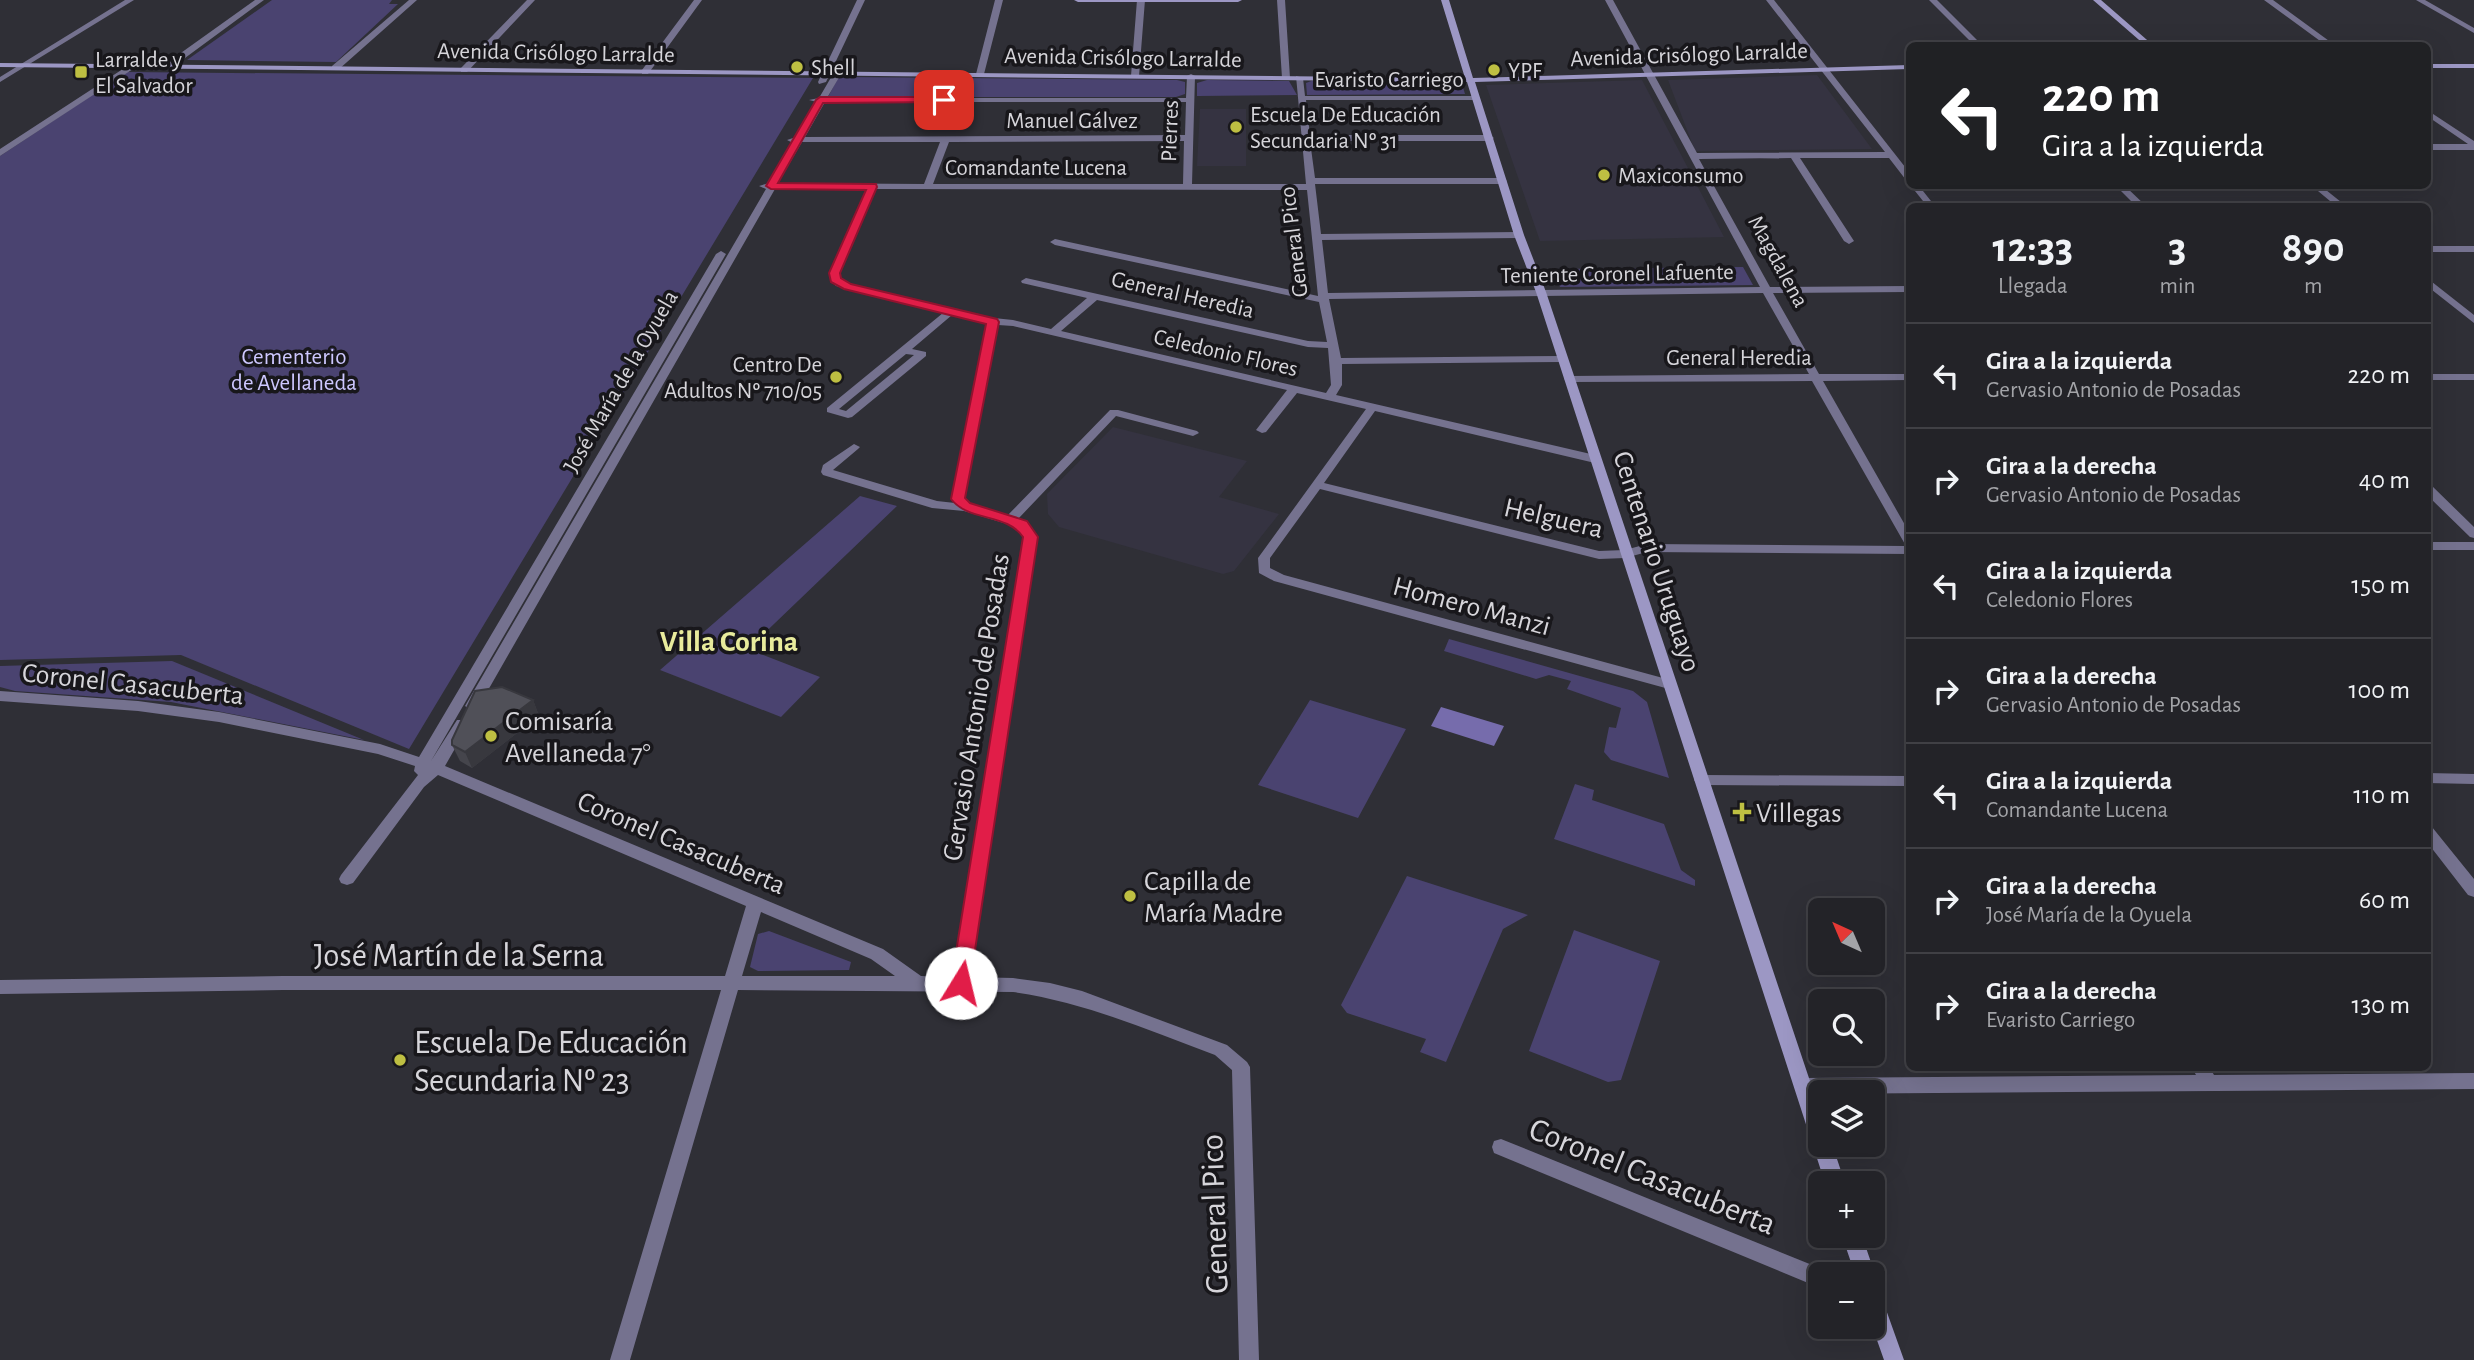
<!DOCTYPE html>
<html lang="es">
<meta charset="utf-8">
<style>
:root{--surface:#232328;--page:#2b2b30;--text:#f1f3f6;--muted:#a3a4a8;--line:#404045}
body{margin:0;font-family:"Alegreya Sans",sans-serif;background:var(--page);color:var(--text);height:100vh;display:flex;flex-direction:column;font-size:26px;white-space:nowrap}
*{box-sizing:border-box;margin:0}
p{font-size:23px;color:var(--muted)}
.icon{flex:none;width:38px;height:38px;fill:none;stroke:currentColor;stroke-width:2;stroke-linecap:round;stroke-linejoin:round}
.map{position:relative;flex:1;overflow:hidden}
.details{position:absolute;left:1906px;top:203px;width:525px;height:868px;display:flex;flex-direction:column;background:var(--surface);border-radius:10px;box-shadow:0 7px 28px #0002,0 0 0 2px var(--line)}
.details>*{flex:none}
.hud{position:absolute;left:1906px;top:42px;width:525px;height:147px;border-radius:10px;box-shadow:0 7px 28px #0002,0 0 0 2px var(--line);background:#202124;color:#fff;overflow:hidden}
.needle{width:46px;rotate:316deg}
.controls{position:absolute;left:1808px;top:898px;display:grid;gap:14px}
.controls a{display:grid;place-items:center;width:77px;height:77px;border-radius:10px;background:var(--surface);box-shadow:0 7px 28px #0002,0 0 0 2px var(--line);font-size:35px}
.pin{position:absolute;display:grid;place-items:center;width:60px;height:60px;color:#fff;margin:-30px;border-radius:14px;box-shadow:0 4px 10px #0006}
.me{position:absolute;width:77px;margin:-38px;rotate:9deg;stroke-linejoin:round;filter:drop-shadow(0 0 5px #0008)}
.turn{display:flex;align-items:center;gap:24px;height:147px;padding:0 21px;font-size:32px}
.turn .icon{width:91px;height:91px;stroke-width:2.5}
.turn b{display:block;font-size:49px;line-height:60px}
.eta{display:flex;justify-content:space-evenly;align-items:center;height:119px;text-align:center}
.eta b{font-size:42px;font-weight:700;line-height:49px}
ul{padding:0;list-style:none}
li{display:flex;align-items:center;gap:21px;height:105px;padding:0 21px;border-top:2px solid var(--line)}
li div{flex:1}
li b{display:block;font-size:26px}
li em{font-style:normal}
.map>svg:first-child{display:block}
.built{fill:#353341}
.green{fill:#4a4370}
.water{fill:#766cac}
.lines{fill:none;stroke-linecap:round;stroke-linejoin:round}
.street{fill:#75728f;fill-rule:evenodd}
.secondary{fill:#9c97c4;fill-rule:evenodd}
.wall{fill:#45454c}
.shaded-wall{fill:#38383e}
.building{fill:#505058;stroke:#38383e;stroke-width:2}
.route{fill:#e11d48;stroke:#92132f;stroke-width:2}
.poi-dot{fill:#bebf42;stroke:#18171b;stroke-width:2.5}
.labels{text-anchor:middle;stroke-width:7;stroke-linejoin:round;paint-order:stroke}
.far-street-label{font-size:23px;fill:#d6d5da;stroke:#18171b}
.far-poi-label{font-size:23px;fill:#d6d5da;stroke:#18171b;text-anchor:start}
.far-park-label{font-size:23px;fill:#cec8ff;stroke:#18171b}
.street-label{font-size:28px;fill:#d6d5da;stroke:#18171b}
.poi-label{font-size:28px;fill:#d6d5da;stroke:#18171b;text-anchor:start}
.neighbourhood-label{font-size:30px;font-weight:bold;fill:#e8eb9c;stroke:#18171b}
.near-street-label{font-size:33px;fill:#d6d5da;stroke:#18171b}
.near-poi-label{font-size:33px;fill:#d6d5da;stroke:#18171b;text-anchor:start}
</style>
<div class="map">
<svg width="2474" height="1360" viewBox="0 0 2474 1360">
<rect width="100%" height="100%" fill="#2f2f36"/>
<path class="built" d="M 1817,75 L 1872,149 L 1695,151 L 1668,80 Z
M 1642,80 L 1724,237 L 1540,241 L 1486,85 Z
M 1200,109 L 1246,109 L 1246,166 L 1197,166 Z
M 1113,427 L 1247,461 L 1219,497 L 1279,514 L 1234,571 L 1223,574 L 1059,527 L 1048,514 L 1047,494 Z"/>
<path class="green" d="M 272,0 L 392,0 L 389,4 L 398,4 L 336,62 L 187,60 Z
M 127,72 L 813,78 L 409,749 L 181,655 L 0,660 L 0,156 Z
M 844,77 L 1177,80 L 1185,82 L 1185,94 L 1176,97 L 828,97 L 838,78 Z
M 1207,80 L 1289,81 L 1297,95 L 1197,96 L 1197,83 Z
M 1314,80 L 1454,82 L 1462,84 L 1465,94 L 1307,95 L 1306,83 Z
M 1743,267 L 1753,285 L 1560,287 L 1553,269 Z
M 860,496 L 897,506 L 748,649 L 820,677 L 781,717 L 660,670 Z
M 1449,639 L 1633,691 L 1647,702 L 1669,778 L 1611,760 L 1604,752 L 1609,727 L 1616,728 L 1621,708 L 1567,689 L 1571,681 L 1549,675 L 1536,679 L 1444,651 Z
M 172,661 L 364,740 L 171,702 L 15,691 L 0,687 L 0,666 Z
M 1310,700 L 1406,729 L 1358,818 L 1258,785 Z
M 1575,784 L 1594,790 L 1592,800 L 1664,824 L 1681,870 L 1695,880 L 1695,886 L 1554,839 Z
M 1407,876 L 1528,915 L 1503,929 L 1446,1062 L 1420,1052 L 1426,1039 L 1347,1013 L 1341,1005 Z
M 1574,930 L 1660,961 L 1621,1080 L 1608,1082 L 1529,1051 Z
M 769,931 L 851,962 L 849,970 L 758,971 L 750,967 L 758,934 Z"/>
<path class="water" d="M 1441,707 L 1504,726 L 1494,746 L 1431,726 Z"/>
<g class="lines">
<path class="street" d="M 125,0 L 134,0 L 0,82 L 0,77 Z
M 255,0 L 264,0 L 170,69 L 164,69 L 164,65 Z
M 409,0 L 417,0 L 338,70 L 332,70 L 332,66 Z
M 527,0 L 535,0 L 467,72 L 461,72 L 461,68 Z
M 694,0 L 702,0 L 648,74 L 642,74 L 642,70 Z
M 857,0 L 865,0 L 826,82 L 819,84 L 818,82 Z
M 995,0 L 1003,0 L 984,74 L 980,76 L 976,74 Z
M 1137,0 L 1145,0 L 1139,76 L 1135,78 L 1131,76 Z
M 1277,0 L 1285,0 L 1290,78 L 1286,80 L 1282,78 Z
M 1605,0 L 1613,0 L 1697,153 L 1885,152 L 1766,0 L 1774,0 L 1909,172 L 1909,181 L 1906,180 L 1889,158 L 1800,158 L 1854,241 L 1849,244 L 1844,241 L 1791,158 L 1699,159 L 1770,287 L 1909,286 L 1909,292 L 1773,293 L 1819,374 L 1909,374 L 1909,380 L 1823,381 L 1909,532 L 1909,554 L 1647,552 L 1625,558 L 1599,559 L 1320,489 L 1270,558 L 1270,568 L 1284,575 L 1674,681 L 1676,684 L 1674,687 L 1669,689 L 1274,581 L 1259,573 L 1258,558 L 1366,409 L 1297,393 L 1266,432 L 1262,433 L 1256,430 L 1287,390 L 1013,326 L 998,325 L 964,499 L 969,504 L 1007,516 L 1110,410 L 1118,410 L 1197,431 L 1199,433 L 1193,436 L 1116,416 L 1018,519 L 1026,521 L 1036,537 L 970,977 L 1013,978 L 1050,983 L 1082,991 L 1227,1045 L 1247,1062 L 1250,1067 L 1259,1360 L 1239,1360 L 1232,1070 L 1215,1055 C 1148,1030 1084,1002 1013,992 L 738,990 L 630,1360 L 610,1360 L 721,990 L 283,990 L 0,994 L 0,980 L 283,976 L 725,976 L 746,906 L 438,775 L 424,787 L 353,883 L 347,885 L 341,883 L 339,879 L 341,875 L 418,775 L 414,771 L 415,766 L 378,754 L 219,722 L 138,711 L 0,701 L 0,691 L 138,701 L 219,712 L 380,744 L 419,757 L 716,254 L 721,251 L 726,254 L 431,761 L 457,720 L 467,720 L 469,724 L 445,766 L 883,949 L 921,976 L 953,977 L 1024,537 L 1017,527 L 964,511 L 932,508 L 823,475 L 821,472 L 823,465 L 854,444 L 860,447 L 858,449 L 833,470 L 937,501 L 955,503 L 952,499 L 988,323 L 952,315 L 912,349 L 926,352 L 926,356 L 852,417 L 848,418 L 827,412 L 827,408 L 943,313 L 836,286 L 830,280 L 830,273 L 867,189 L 775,189 L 479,706 L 472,711 L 465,706 L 766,189 L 759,186 L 769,183 L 793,143 L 787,140 L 796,137 L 817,102 L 809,100 L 819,98 L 833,74 L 837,72 L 841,74 L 827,98 L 1186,98 L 1187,76 L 1191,74 L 1195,76 L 1192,184 L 1306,184 L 1296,76 L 1303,78 L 1305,96 L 1476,96 L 1480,98 L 1479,100 L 1306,100 L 1310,135 L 1490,135 L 1494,138 L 1490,141 L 1310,141 L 1315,178 L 1503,178 L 1507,181 L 1503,184 L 1315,184 L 1321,234 L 1519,232 L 1524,235 L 1519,238 L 1322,240 L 1328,293 L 1760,287 ZM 825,102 L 1186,102 L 1185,135 L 805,137 ZM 1184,141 L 1183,184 L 933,184 L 949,142 ZM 802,142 L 940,142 L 924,184 L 778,183 ZM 876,189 L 1307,190 L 1318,296 L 1055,239 L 1050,242 L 1055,245 L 1319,302 L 1327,342 L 1308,341 L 1026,278 L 1021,281 L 1022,283 L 1087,298 L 1051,329 L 1013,320 L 984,317 L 844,282 L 840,279 L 840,273 ZM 1763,293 L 1809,374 L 1569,376 L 1564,379 L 1569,382 L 1812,381 L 1906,546 L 1647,544 L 1625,550 L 1599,551 L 1324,483 L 1375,411 L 1595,463 L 1601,459 L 1595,455 L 1336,395 L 1342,385 L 1342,364 L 1562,362 L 1567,359 L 1562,356 L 1341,358 L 1329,299 ZM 1097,300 L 1308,347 L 1328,348 L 1331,385 L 1326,393 L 1061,331 ZM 906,354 L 914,355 L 846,411 L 839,409 ZM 761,912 L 871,959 L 895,976 L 742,976 Z
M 1929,0 L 1937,0 L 1983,46 L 1975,46 Z
M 2264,0 L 2273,0 L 2336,46 L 2327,46 Z
M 2416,0 L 2425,0 L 2474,28 L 2474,33 Z
M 129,65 L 136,67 L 0,156 L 0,149 Z
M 2427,110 L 2474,141 L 2474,150 L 2427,150 L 2427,144 L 2468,144 L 2427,116 Z
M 1911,186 L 1919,186 L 1935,206 L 1927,206 Z
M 2116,186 L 2125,186 L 2146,206 L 2136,206 Z
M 2312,186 L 2321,186 L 2346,206 L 2336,206 Z
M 2427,246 L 2474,246 L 2474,252 L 2427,252 Z
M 2427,278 L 2474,315 L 2474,323 L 2427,286 Z
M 2427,374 L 2474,374 L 2474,380 L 2427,380 Z
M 2427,484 L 2431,485 L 2474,527 L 2474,538 L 2470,537 L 2427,495 Z
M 2427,542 L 2474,542 L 2474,550 L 2427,550 Z
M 2427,773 L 2474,774 L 2474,784 L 2427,783 Z
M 1702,775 L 1909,776 L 1909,786 L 1702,785 L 1697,784 L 1694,780 L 1697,776 Z
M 2427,825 L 2432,827 L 2474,879 L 2474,897 L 2468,895 L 2427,842 Z
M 2192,1068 L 2210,1068 L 2214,1075 L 2474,1073 L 2474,1089 L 1803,1094 L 1797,1092 L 1794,1086 L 1797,1080 L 1803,1078 L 2196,1075 Z
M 1501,1139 L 1827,1271 L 1828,1274 L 1820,1274 L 1820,1288 L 1813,1285 L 1494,1153 L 1492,1147 L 1494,1141 Z"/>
<path class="secondary" d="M 1074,0 L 1242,0 L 1238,2 L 1078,2 Z
M 1441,0 L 1449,0 L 1473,78 L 1909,65 L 1909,69 L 1475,82 L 1524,235 L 1546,292 L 1820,1111 L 1820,1144 L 1832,1144 L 1845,1183 L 1825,1183 L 1536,292 L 1514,235 L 1467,82 L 0,67 L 0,63 L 1465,78 Z
M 2093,0 L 2101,0 L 2154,46 L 2146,46 Z
M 2427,64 L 2474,64 L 2474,68 L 2427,68 Z
M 1842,1236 L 1862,1236 L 1875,1274 L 1872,1280 L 1872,1274 L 1855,1274 Z
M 1872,1287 L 1879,1290 L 1904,1360 L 1884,1360 L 1872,1326 Z"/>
</g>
<path class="wall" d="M 533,700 L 539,716 L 472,768 L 460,761 L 452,745 Z"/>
<path class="shaded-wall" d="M 533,700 L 539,716 L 472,768 L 465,752 Z"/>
<path class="building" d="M 502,687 L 533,700 L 465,752 L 452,745 L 452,740 L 475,691 Z"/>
<path class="route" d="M 820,97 L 944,97 L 949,100 L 944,102 L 823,103 L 778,183 L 876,184 L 877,187 L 840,273 L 841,278 L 851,284 L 997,319 L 999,322 L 965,498 L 970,503 L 1027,521 L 1038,537 L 970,983 L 967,989 L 961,991 L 954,989 L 951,983 L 1023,537 C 1007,513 969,522 951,499 L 986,324 L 844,289 L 831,282 L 829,273 L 866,190 L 771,189 L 766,186 L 816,100 Z"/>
<g class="poi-dot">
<circle cx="797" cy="67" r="7"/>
<circle cx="1494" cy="70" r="7"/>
<rect x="74" y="65" width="14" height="14" rx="3.5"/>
<circle cx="1236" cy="127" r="7"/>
<circle cx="1604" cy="175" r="7"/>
<circle cx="836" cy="377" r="7"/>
<circle cx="491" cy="736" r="7"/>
<path d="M1738.5 801.5h7v7h7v7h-7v7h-7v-7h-7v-7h7z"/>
<circle cx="1130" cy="896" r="7"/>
<circle cx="400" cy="1060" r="7"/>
</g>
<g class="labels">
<g class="far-street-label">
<text transform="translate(556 52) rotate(1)" y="8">Avenida Crisólogo Larralde</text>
<text transform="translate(1689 54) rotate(-2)" y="8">Avenida Crisólogo Larralde</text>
<text transform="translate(1123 57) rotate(1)" y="8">Avenida Crisólogo Larralde</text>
<text x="1389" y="87">Evaristo Carriego</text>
<text x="1072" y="128">Manuel Gálvez</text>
<text transform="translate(1169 131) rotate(-88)" y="8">Pierres</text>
<text x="1036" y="175">Comandante Lucena</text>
<text transform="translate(1293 242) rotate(-97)" y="8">General Pico</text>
<text transform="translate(1779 261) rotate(61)" y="8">Magdalena</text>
<text transform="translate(1617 273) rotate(-1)" y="8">Teniente Coronel Lafuente</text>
<text transform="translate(1183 294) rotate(13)" y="8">General Heredia</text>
<text transform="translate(1226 352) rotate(13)" y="8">Celedonio Flores</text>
<text x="1739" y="365">General Heredia</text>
<text transform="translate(620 381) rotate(-60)" y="8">José María de la Oyuela</text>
</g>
<g class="far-poi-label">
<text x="95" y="67">Larralde y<tspan x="95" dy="26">El Salvador</tspan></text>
<text x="811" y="75">Shell</text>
<text x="1508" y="78">YPF</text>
<text x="1250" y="122">Escuela De Educación<tspan x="1250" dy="26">Secundaria Nº 31</tspan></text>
<text x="1618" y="183">Maxiconsumo</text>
<text x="822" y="372" text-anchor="end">Centro De<tspan x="822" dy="26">Adultos Nº 710/05</tspan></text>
</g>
<g class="far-park-label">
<text x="294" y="364">Cementerio<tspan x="294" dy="26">de Avellaneda</tspan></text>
</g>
<g class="street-label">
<text transform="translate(1554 517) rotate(13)" y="10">Helguera</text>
<text transform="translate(1658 561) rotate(72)" y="10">Centenario Uruguayo</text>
<text transform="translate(1472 605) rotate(15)" y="10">Homero Manzi</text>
<text transform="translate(133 683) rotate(6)" y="10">Coronel Casacuberta</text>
<text transform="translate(975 707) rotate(-81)" y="10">Gervasio Antonio de Posadas</text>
<text transform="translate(682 842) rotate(23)" y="10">Coronel Casacuberta</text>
</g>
<g class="poi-label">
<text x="505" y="730">Comisaría<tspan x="505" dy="32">Avellaneda 7°</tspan></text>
<text x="1756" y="822">Villegas</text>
<text x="1144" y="890">Capilla de<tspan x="1144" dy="32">María Madre</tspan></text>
</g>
<g class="neighbourhood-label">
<text x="729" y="651">Villa Corina</text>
</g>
<g class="near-street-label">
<text x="459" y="966">José Martín de la Serna</text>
<text transform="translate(1653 1175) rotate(22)" y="12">Coronel Casacuberta</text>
<text transform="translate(1213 1214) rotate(-92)" y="12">General Pico</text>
</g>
<g class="near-poi-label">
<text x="414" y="1053">Escuela De Educación<tspan x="414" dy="38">Secundaria Nº 23</tspan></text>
</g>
</g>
</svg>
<div class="controls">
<a><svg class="needle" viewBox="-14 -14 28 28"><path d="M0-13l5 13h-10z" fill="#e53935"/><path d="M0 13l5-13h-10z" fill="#a3a4a8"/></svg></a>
<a><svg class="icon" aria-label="search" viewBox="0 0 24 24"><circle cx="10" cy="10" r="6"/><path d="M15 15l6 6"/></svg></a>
<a><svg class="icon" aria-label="layers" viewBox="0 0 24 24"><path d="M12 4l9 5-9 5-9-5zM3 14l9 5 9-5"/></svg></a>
<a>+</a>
<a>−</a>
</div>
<div class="pin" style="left:944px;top:100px;background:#d93025"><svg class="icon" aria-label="arrive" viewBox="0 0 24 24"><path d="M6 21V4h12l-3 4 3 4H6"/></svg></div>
<svg class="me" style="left:961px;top:983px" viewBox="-20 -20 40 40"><circle r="19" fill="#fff"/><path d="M0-13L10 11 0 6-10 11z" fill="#e11d48"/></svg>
<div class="hud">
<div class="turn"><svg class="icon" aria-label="left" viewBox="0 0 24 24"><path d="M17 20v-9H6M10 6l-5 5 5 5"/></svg><div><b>220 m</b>Gira a la izquierda</div></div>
</div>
<section class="details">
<div class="eta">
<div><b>12:33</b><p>Llegada</p></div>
<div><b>3</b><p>min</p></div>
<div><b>890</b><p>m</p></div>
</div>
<ul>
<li><svg class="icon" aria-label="left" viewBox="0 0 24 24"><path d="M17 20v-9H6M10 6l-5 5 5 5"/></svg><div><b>Gira a la izquierda</b><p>Gervasio Antonio de Posadas</p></div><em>220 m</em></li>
<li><svg class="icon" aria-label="right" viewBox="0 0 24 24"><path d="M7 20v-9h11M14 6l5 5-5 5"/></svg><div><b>Gira a la derecha</b><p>Gervasio Antonio de Posadas</p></div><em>40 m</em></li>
<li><svg class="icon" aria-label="left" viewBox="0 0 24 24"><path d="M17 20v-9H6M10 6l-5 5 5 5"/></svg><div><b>Gira a la izquierda</b><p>Celedonio Flores</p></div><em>150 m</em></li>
<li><svg class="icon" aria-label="right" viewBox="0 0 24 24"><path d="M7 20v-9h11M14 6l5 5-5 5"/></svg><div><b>Gira a la derecha</b><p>Gervasio Antonio de Posadas</p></div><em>100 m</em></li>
<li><svg class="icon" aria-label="left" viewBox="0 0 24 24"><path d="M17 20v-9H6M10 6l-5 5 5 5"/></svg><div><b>Gira a la izquierda</b><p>Comandante Lucena</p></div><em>110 m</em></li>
<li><svg class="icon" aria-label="right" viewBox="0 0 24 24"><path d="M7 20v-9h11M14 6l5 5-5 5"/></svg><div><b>Gira a la derecha</b><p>José María de la Oyuela</p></div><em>60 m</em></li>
<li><svg class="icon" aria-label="right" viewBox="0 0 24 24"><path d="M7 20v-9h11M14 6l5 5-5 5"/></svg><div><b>Gira a la derecha</b><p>Evaristo Carriego</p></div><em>130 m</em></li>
</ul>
</section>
</div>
